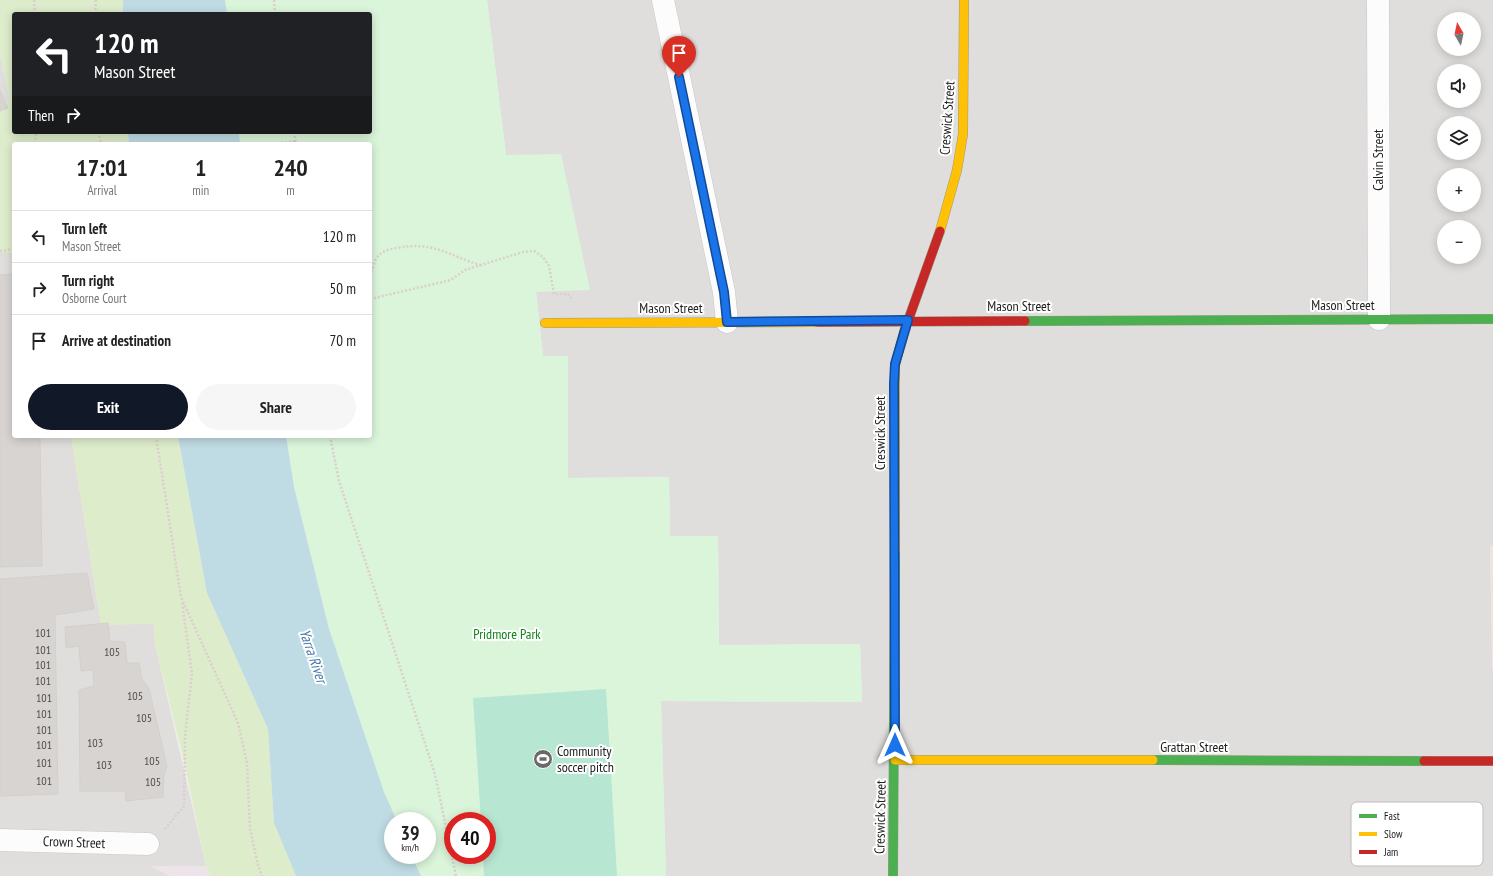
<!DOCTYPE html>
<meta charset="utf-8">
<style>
:root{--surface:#fff;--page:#f6f6f6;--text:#222;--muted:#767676;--line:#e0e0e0;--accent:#111827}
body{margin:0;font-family:"PT Sans Narrow",sans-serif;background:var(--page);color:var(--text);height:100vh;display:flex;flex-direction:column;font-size:15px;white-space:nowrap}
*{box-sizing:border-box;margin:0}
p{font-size:13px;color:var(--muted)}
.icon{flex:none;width:22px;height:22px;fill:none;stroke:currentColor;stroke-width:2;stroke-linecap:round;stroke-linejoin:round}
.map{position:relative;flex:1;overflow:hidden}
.drawer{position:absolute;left:12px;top:142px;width:360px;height:296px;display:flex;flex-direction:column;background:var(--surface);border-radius:4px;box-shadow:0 2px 10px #0003}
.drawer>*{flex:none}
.guide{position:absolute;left:12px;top:12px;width:360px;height:122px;border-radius:4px;box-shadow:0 2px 10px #0003;background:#202124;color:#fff;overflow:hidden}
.needle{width:26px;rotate:351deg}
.tools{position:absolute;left:1437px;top:12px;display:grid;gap:8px}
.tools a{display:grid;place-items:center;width:44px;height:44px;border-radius:50%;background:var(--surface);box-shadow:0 2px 10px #0003;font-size:20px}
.speed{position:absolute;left:384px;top:812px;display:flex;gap:8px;font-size:20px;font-weight:700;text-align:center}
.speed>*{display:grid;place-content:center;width:52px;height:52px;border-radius:50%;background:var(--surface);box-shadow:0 2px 10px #0003;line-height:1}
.speed small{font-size:10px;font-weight:400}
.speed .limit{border:6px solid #d22;background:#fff;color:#111}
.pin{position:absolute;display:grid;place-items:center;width:34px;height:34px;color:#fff;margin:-41px -17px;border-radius:50% 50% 50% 0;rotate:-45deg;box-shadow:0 0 4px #0007}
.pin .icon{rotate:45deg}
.me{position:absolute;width:44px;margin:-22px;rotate:0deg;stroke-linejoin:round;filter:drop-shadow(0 0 3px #0008)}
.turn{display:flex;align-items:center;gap:14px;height:84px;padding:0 16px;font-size:18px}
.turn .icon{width:52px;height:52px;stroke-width:2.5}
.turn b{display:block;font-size:28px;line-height:34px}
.then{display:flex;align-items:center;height:38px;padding:0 16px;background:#0003;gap:8px;font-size:15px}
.eta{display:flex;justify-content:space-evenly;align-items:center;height:68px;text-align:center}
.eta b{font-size:24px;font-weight:700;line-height:28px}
.primary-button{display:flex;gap:8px;margin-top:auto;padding:8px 16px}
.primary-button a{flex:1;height:46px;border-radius:24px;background:var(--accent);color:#fff;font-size:16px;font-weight:700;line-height:46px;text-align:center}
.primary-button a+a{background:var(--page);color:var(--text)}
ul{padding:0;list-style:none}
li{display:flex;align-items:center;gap:12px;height:52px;padding:0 16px;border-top:1px solid var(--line)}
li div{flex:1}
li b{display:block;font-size:15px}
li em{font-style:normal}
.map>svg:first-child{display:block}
.residential{fill:#dfdedc;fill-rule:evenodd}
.commercial{fill:#f1e3e1}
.industrial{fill:#ede4e9}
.grass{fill:#ddeccb}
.park{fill:#daf5da;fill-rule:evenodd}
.pitch{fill:#b7e6d2}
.parking{fill:#e0dfde}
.water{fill:#bfdbe3}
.building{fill:#d7d4d2;stroke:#d3d0cc}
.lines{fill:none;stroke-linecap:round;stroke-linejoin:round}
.street-casing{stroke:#c9c8c7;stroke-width:23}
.fast-casing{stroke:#999a82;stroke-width:10}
.slow-casing{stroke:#999a82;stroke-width:10}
.jam-casing{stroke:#999a82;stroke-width:10}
.path{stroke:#dccecd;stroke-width:2.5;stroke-dasharray:2 2;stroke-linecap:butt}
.street{stroke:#fdfcfc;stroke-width:22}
.fast{stroke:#4caf50;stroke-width:9}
.slow{stroke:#ffc107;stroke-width:9}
.jam{stroke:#c62828;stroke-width:9}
.route-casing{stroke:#114b97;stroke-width:10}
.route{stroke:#1a73e8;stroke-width:7}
.labels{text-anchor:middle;stroke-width:4;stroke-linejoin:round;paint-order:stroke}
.number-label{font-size:12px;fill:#4f4e4e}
.street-label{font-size:14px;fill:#222;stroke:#fff}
.park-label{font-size:14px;fill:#0c8416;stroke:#fff}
.poi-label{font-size:14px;fill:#222;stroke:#fff;text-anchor:start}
.water-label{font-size:15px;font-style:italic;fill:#4a7aab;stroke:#fff}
.key{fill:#fff;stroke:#bdbdbd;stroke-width:1}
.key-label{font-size:11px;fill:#222}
</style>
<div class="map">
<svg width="1493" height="876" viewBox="0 0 1493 876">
<rect width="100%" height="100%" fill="#f0eeeb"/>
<path class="residential" d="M 487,0 L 1493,0 L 1493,546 L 1490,546 L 1493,670 L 1493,876 L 666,876 L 661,701 L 862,702 L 860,644 L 719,645 L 718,536 L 670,536 L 669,477 L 568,478 L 568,356 L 543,356 L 536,291 L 590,289 L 506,155 ZM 1444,19 L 1474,19 L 1474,49 L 1444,49 ZM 1444,71 L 1474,71 L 1474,101 L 1444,101 ZM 1444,123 L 1474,123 L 1474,153 L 1444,153 ZM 1444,175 L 1474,175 L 1474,205 L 1444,205 ZM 1444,227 L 1474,227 L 1474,257 L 1444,257 Z
M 0,54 L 10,101 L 0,104 Z
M 0,253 L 14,253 L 14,436 L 71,436 L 101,625 L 154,623 L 155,644 L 206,866 L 0,866 Z"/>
<path class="commercial" d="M 1490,546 L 1493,546 L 1493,670 L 1492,670 Z"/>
<path class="industrial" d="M 0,866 L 206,866 L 211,876 L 0,876 Z"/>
<path class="grass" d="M 0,0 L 123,0 L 123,14 L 14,14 L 14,132 L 128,132 L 129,144 L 14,144 L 14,253 L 0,253 L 0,104 L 10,100 L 0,54 Z
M 71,436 L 178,436 L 207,593 L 268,729 L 274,823 L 296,876 L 211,876 L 206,866 L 184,761 L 155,644 L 154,624 L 101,625 Z"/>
<path class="park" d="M 225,0 L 487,0 L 506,155 L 561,154 L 590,290 L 536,292 L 543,356 L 568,356 L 568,478 L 669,477 L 670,536 L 718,536 L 719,645 L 860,644 L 862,702 L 661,701 L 666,876 L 421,876 L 411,855 L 427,855 L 427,821 L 397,821 L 384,792 L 329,629 L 294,487 L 286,436 L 370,436 L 370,144 L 240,144 L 239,132 L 370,132 L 370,14 L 227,14 ZM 453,821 L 487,821 L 487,855 L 453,855 Z"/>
<path class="pitch" d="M 606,689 L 617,876 L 484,876 L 483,855 L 487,855 L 487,821 L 481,821 L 473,698 Z"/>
<path class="parking" d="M 0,866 L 151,866 L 169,876 L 0,876 Z"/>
<path class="water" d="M 123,0 L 225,0 L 227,14 L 123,14 Z
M 128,132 L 239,132 L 240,144 L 129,144 Z
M 178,436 L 286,436 L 294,487 L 329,629 L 384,792 L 397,821 L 393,821 L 393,855 L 411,855 L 421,876 L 296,876 L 274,823 L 268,729 L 207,593 Z"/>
<path class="building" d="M 0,90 L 8,108 L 0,111 Z
M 14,274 L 14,436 L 40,436 L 42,566 L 0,567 L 0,275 Z
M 87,573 L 94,609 L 55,615 L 58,794 L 0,796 L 0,579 Z
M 108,623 L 110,641 L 125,642 L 127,663 L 139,663 L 142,679 L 149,689 L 167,766 L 164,775 L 163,797 L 126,801 L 125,791 L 80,791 L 79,690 L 94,686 L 93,670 L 81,671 L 79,646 L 66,648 L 65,627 Z"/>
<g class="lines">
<defs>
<path id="street" d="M 663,0 L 724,292 L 727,322
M 1378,0 L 1379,319
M 0,840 L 148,844"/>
<path id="fast" d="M 1025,321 L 1493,319
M 1153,760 L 1424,761
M 893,876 L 895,552"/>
<path id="slow" d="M 940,231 L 957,170 L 963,134 L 964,0
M 545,323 L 817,322
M 895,365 L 895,552
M 895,760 L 1153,760"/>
<path id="jam" d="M 817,322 L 1025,321
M 895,365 L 904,332 L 940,231
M 1424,761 L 1493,761"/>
</defs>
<use href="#street" class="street-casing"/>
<use href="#fast" class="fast-casing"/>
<use href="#slow" class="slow-casing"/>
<use href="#jam" class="jam-casing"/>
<path class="path" d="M 34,0 L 35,14
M 274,0 L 275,14
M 95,14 L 96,0
M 99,132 L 101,144
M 294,132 L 296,144
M 281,143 L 295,141
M 35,144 L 36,132
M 0,251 L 14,249
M 370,276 C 373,271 373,263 376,259 C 381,251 389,249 397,248 C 434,241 447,255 480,265
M 370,299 L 451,280 L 465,270 L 523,252 L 534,251 L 543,257 L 549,266 L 554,294 L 568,294 L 572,299
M 156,436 L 181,597 L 238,723 L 247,763 L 250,829 L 258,865 L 262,876
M 330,436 L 339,481 L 435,774 L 456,876
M 165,829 L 184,806 L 185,737 L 192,674 L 182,602"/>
<use href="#street" class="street"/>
<use href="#fast" class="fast"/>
<use href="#slow" class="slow"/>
<use href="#jam" class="jam"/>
</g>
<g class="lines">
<defs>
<path id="route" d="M 679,77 L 724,292 L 727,322 L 908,320 L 895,364 L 894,384 L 895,745"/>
</defs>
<use href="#route" class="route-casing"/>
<use href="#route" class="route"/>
</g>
<defs>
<symbol id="stadium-disc" viewBox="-11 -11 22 22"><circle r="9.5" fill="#6a6968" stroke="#fff"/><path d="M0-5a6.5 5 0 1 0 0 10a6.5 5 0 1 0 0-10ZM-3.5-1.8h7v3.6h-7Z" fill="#fff"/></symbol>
</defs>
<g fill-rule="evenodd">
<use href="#stadium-disc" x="532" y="748" width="22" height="22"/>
</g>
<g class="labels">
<g class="number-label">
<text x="43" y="637">101</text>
<text x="43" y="654">101</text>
<text x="112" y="656">105</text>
<text x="43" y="669">101</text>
<text x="43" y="685">101</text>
<text x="135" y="700">105</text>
<text x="44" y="702">101</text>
<text x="44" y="718">101</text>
<text x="144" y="722">105</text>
<text x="44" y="734">101</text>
<text x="95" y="747">103</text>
<text x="44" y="749">101</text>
<text x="152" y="765">105</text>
<text x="44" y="767">101</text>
<text x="104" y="769">103</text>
<text x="44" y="785">101</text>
<text x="153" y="786">105</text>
</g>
<g class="street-label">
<text transform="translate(947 118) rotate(-86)" y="5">Creswick Street</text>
<text transform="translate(1378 160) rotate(-90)" y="5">Calvin Street</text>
<text x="1343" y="310">Mason Street</text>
<text x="1019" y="311">Mason Street</text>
<text x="671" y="313">Mason Street</text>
<text transform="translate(880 433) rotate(-90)" y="5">Creswick Street</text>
<text x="1194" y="752">Grattan Street</text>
<text transform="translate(880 817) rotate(-89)" y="5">Creswick Street</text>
<text transform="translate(74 842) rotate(2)" y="5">Crown Street</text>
</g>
<g class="park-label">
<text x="507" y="639">Pridmore Park</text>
</g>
<g class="poi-label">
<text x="557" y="756">Community<tspan x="557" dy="16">soccer pitch</tspan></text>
</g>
<g class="water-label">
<text transform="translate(313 656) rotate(71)" y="5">Yarra River</text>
</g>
</g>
<rect x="1351" y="802" width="132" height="64" rx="6" class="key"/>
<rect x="1359" y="814" width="18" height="4" fill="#4caf50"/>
<rect x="1359" y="832" width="18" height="4" fill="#ffc107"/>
<rect x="1359" y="850" width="18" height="4" fill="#c62828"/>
<g class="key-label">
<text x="1384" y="820">Fast</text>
<text x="1384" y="838">Slow</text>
<text x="1384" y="856">Jam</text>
</g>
</svg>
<div class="tools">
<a><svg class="needle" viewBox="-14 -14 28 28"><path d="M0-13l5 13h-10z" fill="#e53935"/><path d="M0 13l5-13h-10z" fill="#767676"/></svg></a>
<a><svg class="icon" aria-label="sound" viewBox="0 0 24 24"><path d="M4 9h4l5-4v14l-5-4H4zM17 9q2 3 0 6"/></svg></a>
<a><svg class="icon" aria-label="layers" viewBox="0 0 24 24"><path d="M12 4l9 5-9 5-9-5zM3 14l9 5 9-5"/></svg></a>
<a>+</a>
<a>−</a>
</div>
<div class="speed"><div>39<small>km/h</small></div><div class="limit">40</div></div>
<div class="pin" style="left:679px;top:77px;background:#d93025"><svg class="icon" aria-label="arrive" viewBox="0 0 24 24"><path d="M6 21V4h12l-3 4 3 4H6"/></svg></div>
<svg class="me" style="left:895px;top:745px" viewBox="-20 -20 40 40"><path d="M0-17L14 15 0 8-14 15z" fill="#1a73e8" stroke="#fff" stroke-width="4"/></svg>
<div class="guide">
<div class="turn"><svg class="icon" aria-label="left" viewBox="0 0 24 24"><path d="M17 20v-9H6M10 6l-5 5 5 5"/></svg><div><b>120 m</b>Mason Street</div></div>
<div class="then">Then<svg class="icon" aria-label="right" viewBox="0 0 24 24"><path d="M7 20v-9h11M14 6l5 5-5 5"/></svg></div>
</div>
<section class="drawer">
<div class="eta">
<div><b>17:01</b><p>Arrival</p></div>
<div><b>1</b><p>min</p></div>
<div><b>240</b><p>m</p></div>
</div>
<ul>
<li><svg class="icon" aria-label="left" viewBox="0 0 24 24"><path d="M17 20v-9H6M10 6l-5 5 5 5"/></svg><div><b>Turn left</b><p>Mason Street</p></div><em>120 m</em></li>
<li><svg class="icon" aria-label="right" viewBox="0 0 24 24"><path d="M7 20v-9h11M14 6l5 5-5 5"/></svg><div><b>Turn right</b><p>Osborne Court</p></div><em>50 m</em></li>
<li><svg class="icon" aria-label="arrive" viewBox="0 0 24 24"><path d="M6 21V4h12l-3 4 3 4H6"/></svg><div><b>Arrive at destination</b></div><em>70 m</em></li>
</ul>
<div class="primary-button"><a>Exit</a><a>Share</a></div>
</section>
</div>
